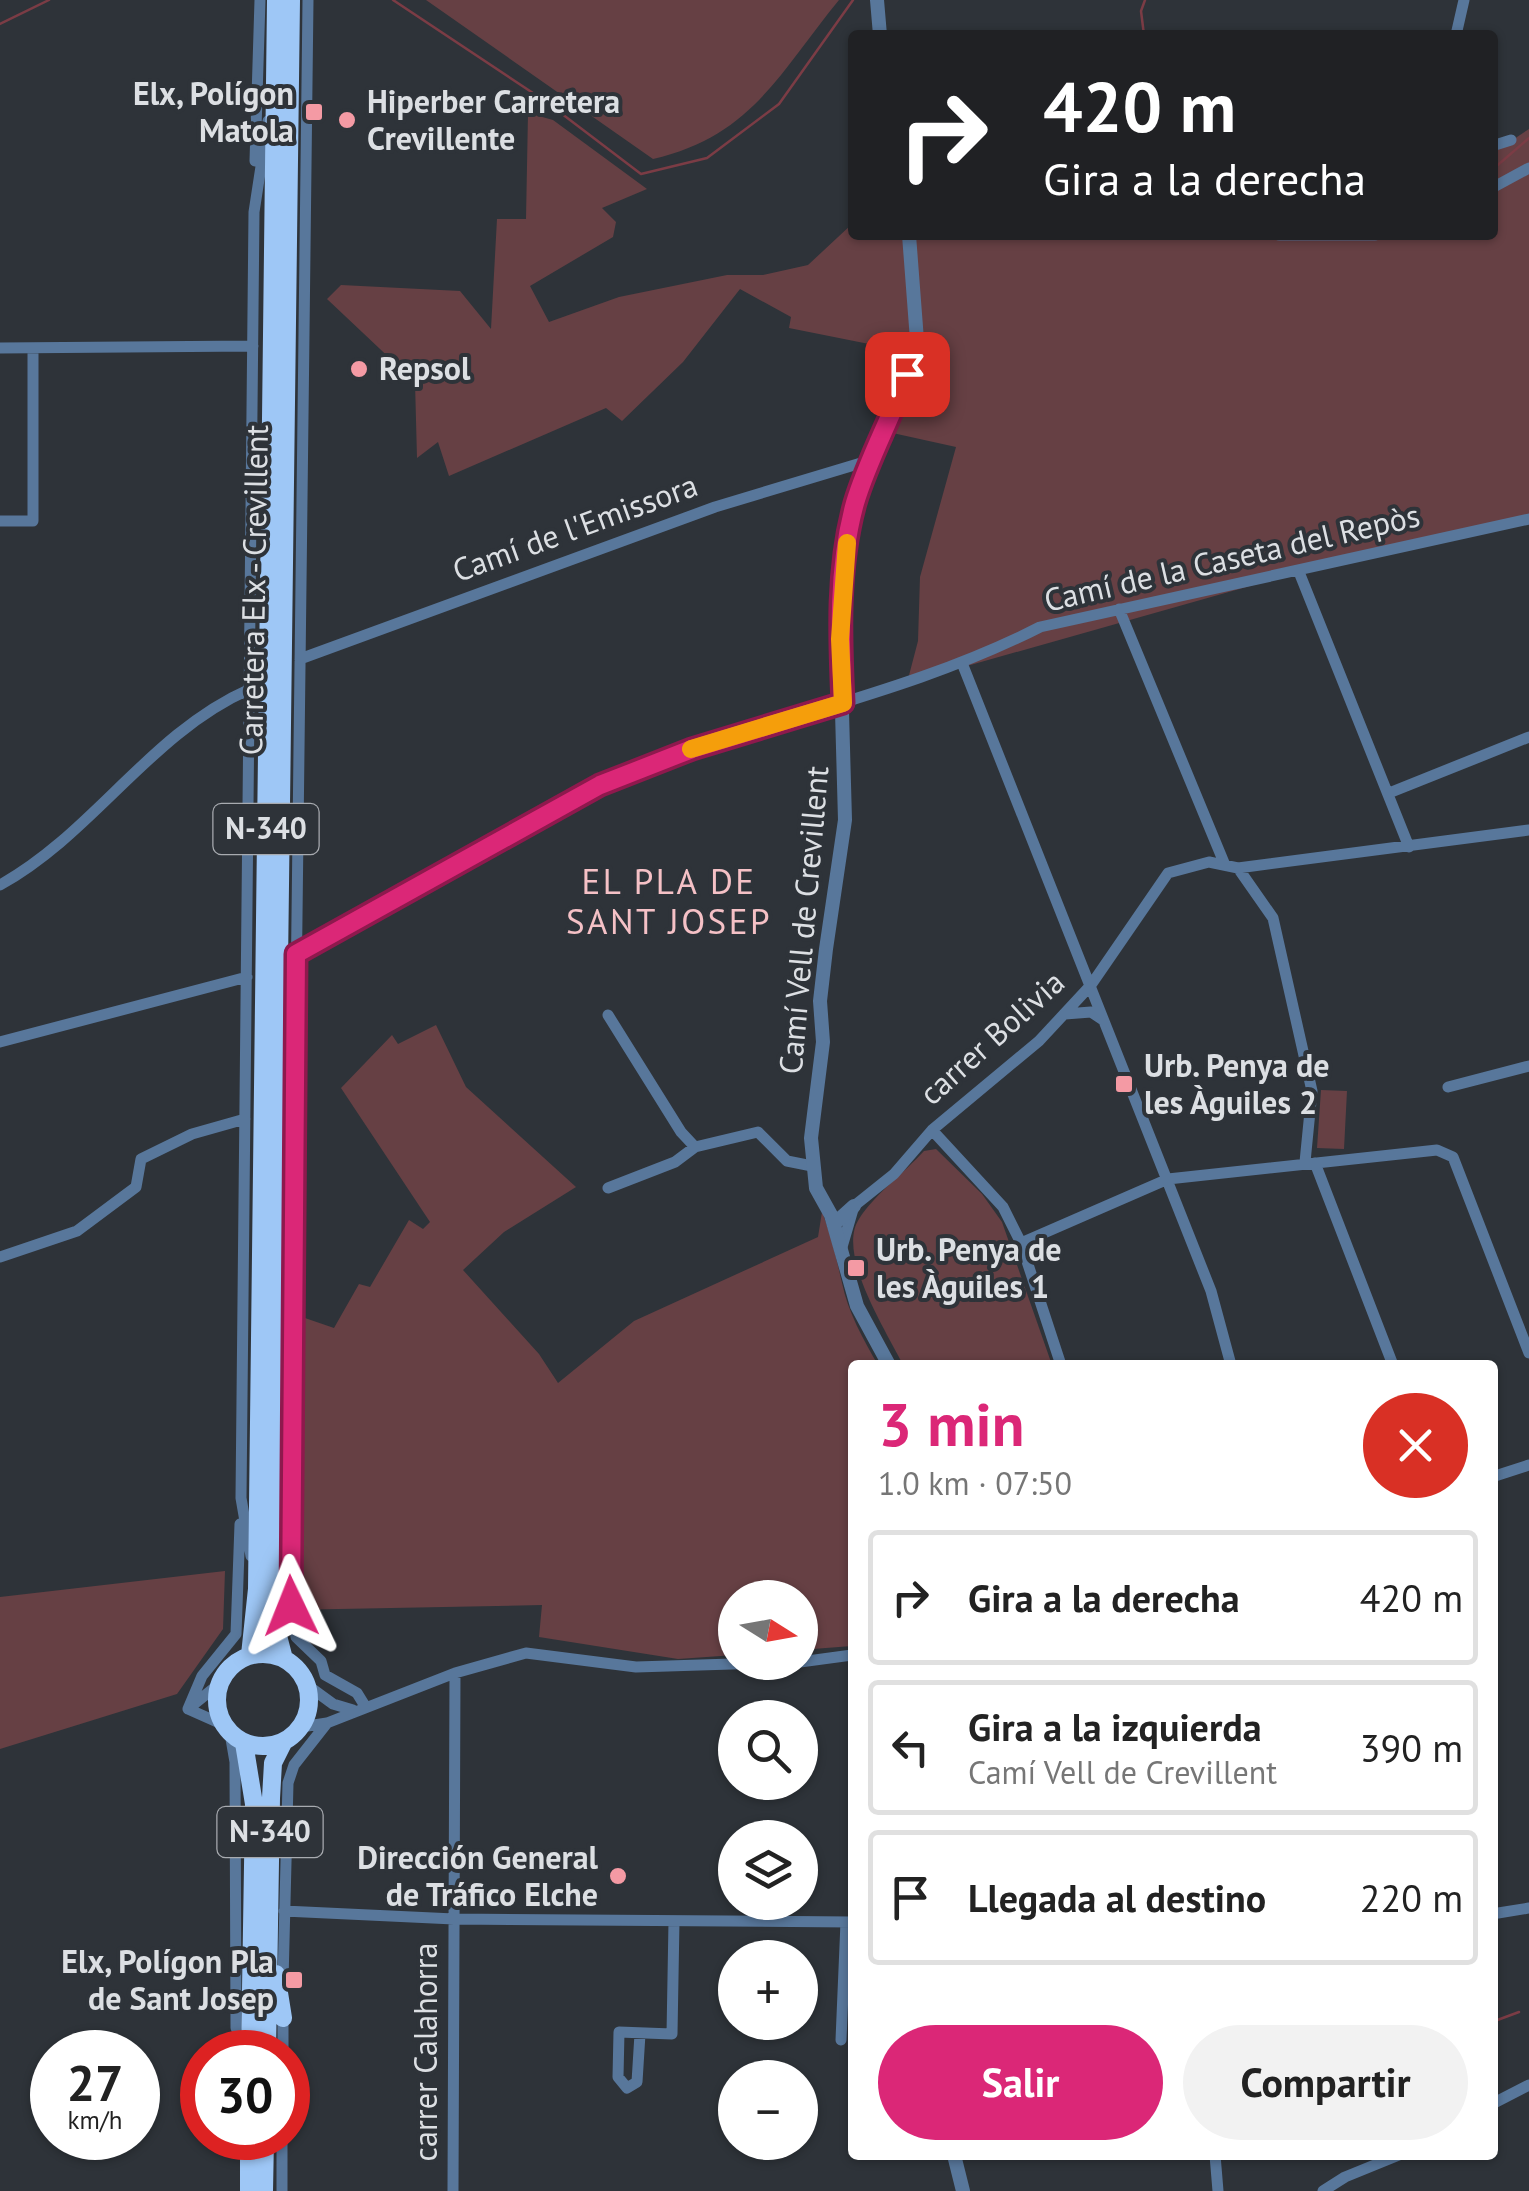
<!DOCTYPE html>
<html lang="es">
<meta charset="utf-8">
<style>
:root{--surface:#fff;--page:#f2f2f2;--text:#222;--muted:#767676;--line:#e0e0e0;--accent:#db2777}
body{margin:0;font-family:"PT Sans",sans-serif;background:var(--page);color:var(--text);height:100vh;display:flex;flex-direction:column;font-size:38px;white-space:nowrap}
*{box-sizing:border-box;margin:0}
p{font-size:32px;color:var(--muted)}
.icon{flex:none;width:55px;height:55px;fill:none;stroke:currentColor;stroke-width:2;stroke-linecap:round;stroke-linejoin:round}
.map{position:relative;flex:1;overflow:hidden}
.drawer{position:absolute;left:848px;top:1360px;width:650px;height:800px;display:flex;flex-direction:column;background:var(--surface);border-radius:10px;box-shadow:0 2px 8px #0004}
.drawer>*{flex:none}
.hud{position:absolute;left:848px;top:30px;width:650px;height:210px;border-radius:10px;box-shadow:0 2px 8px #0004;background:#202124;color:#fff;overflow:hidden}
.needle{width:65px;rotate:101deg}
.buttons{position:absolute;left:718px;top:1580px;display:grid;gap:20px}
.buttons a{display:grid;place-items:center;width:100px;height:100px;border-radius:50%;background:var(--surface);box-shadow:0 2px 8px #0004;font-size:50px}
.speed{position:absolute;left:30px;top:2030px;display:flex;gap:20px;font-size:50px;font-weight:700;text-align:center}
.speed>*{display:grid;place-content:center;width:130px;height:130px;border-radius:50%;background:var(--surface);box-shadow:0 2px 8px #0004;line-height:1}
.speed small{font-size:25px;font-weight:400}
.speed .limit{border:15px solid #d22;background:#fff;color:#111}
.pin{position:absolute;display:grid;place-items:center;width:85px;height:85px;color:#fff;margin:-42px;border-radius:20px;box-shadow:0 5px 15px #0006}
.me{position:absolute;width:110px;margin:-55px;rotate:358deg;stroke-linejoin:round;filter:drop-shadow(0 0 8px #0008)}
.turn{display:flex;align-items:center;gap:35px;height:210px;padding:0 30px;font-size:45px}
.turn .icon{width:130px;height:130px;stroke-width:2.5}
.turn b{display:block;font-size:70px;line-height:85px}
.round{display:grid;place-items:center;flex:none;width:105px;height:105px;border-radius:52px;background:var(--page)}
.head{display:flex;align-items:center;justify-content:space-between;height:170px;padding:0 30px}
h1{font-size:60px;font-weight:700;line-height:75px;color:var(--accent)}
.action{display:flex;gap:20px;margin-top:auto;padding:20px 30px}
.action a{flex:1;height:115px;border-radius:60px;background:var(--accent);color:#fff;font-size:40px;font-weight:700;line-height:115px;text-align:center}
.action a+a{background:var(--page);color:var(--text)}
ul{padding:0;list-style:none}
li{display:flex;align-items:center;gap:30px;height:135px;margin:0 20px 15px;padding:0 10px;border:5px solid var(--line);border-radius:10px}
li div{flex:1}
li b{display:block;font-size:38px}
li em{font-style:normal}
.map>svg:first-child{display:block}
.green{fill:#664044}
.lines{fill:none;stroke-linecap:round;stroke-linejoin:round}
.stream{stroke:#7b3c45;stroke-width:2.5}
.minor{stroke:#58779b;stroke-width:11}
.tertiary{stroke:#58779b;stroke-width:14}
.trunk{stroke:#9ec7f6;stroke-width:18}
.route-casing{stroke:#8e194d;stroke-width:25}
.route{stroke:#db2777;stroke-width:18}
.slow{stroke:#f59e0b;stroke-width:18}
.poi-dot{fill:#f49aa4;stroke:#2e3339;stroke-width:4}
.labels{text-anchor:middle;stroke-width:8;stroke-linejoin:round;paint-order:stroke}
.shield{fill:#2e3339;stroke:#a8abb0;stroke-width:2.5}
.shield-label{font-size:30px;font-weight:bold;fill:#dcdfe3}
.poi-label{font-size:32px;font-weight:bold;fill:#dcdfe3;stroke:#2e3339;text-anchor:start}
.street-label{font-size:32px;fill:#dcdfe3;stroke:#2e3339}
.neighbourhood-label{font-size:35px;letter-spacing:2.5px;fill:#f5c1c6;stroke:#2e3339}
</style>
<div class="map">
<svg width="1529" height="2191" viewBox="0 0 1529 2191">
<rect width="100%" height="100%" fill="#2e3339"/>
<path class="green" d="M 426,0 L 839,0 C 779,73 752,136 653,159 Z
M 528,113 L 553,120 L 647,189 L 602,208 L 616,222 L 613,237 L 530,286 L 549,322 L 619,297 L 727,275 L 763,275 L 808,265 L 852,224 L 852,235 L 1492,235 L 1493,153 L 1529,129 L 1529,519 L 1299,572 L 907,683 L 918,641 L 920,577 L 956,447 L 879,430 L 904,351 L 789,328 L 791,317 L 740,289 L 683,362 L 622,421 L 606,408 L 449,476 L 438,442 L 417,458 L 415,382 L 327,299 L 341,285 L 460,291 L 491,329 L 497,219 L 526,219 Z
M 436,1025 L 466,1087 L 576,1187 L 504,1232 L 463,1270 L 539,1354 L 558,1383 L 634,1321 L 818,1237 L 822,1212 C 832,1237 836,1257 842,1283 C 848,1312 863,1339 878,1365 L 852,1365 L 852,1646 L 800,1650 L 800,1598 L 735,1598 L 735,1655 L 678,1659 L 539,1637 L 542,1605 L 286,1610 L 301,1498 L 302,1317 L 334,1328 L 359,1284 L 370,1287 L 409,1220 L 423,1229 L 430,1222 L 341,1088 L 392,1035 L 398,1044 Z
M 1321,1090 L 1347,1091 L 1344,1149 L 1317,1148 Z
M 936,1149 L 982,1194 L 1002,1222 L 1052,1365 L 903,1365 C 887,1332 836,1254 859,1219 C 875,1194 904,1173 924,1151 Z
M 225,1571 L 223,1629 L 177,1694 L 0,1749 L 0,1597 Z"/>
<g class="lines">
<path class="stream" d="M 393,0 L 545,101 L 641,174 L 707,158 L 779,104 L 853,0
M 0,24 L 49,0
M 1144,35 L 1141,11 L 1145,0
M 1492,170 L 1529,138
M 1492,2022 L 1519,2012"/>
<path class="minor" d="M 308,0 L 289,1583 L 296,1637 L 321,1661 L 325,1675 L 357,1693 L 365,1706
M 1456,35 L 1464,0
M 1492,146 L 1511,140
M 255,161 L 260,0
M 1492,188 L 1529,168
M 1279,235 L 1375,235
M 0,348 L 253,346
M 0,521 L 33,521 L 33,348
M 1299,572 L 1409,847
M 1119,609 L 1225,865
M 300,659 L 715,507 L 871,460
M 962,663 L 1211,1291 L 1231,1365
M 1389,793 L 1529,737
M 1238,868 L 1273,918 L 1312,1091 L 1305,1162
M 0,885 C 94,833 150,733 250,689
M 296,954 C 403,907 496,830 603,784 C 746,722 901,698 1040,627 L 1529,519
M 1065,1014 L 1091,1012 L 1103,1020
M 608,1015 L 681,1132 L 695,1147 L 758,1132 L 787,1161 L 812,1166
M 0,1042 L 247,977
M 1448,1087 L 1529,1066
M 932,1130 L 1003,1207 L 1021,1243 L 1061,1365
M 1315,1163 L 1393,1365
M 608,1188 L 675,1162 L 695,1147
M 1021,1243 L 1168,1179 L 1437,1150 L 1453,1157 L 1529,1353
M 842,1247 L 854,1206 L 894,1174 L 932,1130 L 1039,1041 L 1091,985 L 1168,873 L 1209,862 L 1238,868 L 1529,830
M 0,1257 L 77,1231 L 136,1187 L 141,1159 L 192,1134 L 245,1119
M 1492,1477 L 1529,1465
M 251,1556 L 241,1498 L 254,212 L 268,121
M 800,1662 L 852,1655
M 307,1685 L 333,1704 L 353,1710
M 188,1709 L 202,1676 L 236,1634 L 240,1524
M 188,1709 L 219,1684
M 188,1709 L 224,1725
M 301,1727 L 327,1723 L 455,1673 L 526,1653 L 636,1667 L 795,1662
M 230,1733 L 235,1762 L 236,2028
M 284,1911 L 454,1919 L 852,1922
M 1492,1914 L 1529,1908
M 283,1981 L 288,1783 L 294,1765 L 327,1723
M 640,2034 L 637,2082 L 627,2088 L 618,2077 L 619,2032 L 672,2034 L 674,1921
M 841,2040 L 846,1922
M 283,2052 L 283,2015
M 1492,2104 L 1529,2085
M 1215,2155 L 1218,2191
M 282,2191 L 282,2138
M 453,2191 L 455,1673
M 1323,2191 L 1345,2177 L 1399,2155"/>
<path class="tertiary" d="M 877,0 L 880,35
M 834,1224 L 854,1206
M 889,1365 L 857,1306 L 831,1215 L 816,1188 L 811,1138 L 823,1042 L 820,1001 L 826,949 L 845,820 L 840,639 L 847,539 L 856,500 L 895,408 L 917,340 L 909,235
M 954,2155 L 963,2191"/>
<path class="trunk" d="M217 1700a46 46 0 1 1 92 0a46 46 0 1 1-92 0Z
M 250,1655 L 257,1589 L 276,0
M 284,1659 L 271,1609 L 291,0
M 244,1743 L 254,1804 L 250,2052
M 276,1974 L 283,2018
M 267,2052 L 271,1798 L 273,1763 L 284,1741
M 249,2191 L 249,2138
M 264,2191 L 265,2138"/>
</g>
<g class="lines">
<defs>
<path id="route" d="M 291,1606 L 296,954 L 600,785 L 692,749 L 843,703 C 840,637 837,568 855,503 C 868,459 892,417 907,374"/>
</defs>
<use href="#route" class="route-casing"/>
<use href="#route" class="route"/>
<path class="slow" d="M 691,749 L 843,703 L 840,639 L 847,543"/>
</g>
<g class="poi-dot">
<rect x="304" y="102" width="20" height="20" rx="5"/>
<circle cx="347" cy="120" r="10"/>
<circle cx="359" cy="369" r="10"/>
<rect x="1114" y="1074" width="20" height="20" rx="5"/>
<rect x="846" y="1258" width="20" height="20" rx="5"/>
<circle cx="618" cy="1876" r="10"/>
<rect x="284" y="1970" width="20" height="20" rx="5"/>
</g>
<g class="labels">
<g class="shield">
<rect x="213.5" y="804" width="105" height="50" rx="8"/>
<rect x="217.5" y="1807" width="105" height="50" rx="8"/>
</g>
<g class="shield-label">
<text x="266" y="839">N-340</text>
<text x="270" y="1842">N-340</text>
</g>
<g class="poi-label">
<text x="294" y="105" text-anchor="end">Elx, Polígon<tspan x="294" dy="37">Matola</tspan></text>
<text x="367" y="113">Hiperber Carretera<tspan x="367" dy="37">Crevillente</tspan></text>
<text x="379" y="380">Repsol</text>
<text x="1144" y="1077">Urb. Penya de<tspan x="1144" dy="37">les Àguiles 2</tspan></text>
<text x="876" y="1261">Urb. Penya de<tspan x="876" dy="37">les Àguiles 1</tspan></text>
<text x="598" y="1869" text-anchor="end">Dirección General<tspan x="598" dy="37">de Tráfico Elche</tspan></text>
<text x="274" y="1973" text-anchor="end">Elx, Polígon Pla<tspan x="274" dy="37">de Sant Josep</tspan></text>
</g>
<g class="street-label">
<text transform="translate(575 528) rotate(-20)" y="11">Camí de l'Emissora</text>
<text transform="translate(1232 558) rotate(-13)" y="11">Camí de la Caseta del Repòs</text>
<text transform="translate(254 590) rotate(-89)" y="11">Carretera Elx - Crevillent</text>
<text transform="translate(804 920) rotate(-85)" y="11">Camí Vell de Crevillent</text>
<text transform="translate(992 1038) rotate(-42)" y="11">carrer Bolivia</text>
<text transform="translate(426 2052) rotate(-90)" y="11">carrer Calahorra</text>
</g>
<g class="neighbourhood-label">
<text x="669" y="894">EL PLA DE<tspan x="669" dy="40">SANT JOSEP</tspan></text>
</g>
</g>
</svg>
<div class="buttons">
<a><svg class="needle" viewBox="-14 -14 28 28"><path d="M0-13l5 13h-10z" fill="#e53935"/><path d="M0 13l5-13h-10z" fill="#767676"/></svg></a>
<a><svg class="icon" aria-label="search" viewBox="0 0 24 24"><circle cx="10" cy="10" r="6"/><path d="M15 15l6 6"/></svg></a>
<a><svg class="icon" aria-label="layers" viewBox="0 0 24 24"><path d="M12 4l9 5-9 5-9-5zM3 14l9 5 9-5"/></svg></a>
<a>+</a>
<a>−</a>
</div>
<div class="speed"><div>27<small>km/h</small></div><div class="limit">30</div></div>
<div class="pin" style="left:907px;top:374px;background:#d93025"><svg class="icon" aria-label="arrive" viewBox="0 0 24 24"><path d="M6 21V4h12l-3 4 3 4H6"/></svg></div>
<svg class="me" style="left:291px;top:1606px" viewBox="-20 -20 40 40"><path d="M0-17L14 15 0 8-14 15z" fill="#db2777" stroke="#fff" stroke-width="4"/></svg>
<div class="hud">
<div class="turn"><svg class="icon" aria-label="right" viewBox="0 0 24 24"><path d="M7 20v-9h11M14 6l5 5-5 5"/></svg><div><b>420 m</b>Gira a la derecha</div></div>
</div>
<section class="drawer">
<div class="head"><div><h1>3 min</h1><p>1.0 km · 07:50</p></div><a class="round" style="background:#d93025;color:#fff"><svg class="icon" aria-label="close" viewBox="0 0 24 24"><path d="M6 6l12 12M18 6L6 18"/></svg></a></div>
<ul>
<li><svg class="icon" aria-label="right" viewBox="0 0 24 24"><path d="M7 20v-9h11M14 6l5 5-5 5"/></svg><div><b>Gira a la derecha</b></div><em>420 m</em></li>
<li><svg class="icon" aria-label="left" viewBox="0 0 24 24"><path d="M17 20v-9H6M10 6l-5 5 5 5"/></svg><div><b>Gira a la izquierda</b><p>Camí Vell de Crevillent</p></div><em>390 m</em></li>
<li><svg class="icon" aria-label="arrive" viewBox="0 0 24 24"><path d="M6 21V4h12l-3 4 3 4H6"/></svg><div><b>Llegada al destino</b></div><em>220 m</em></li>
</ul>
<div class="action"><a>Salir</a><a>Compartir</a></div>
</section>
</div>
